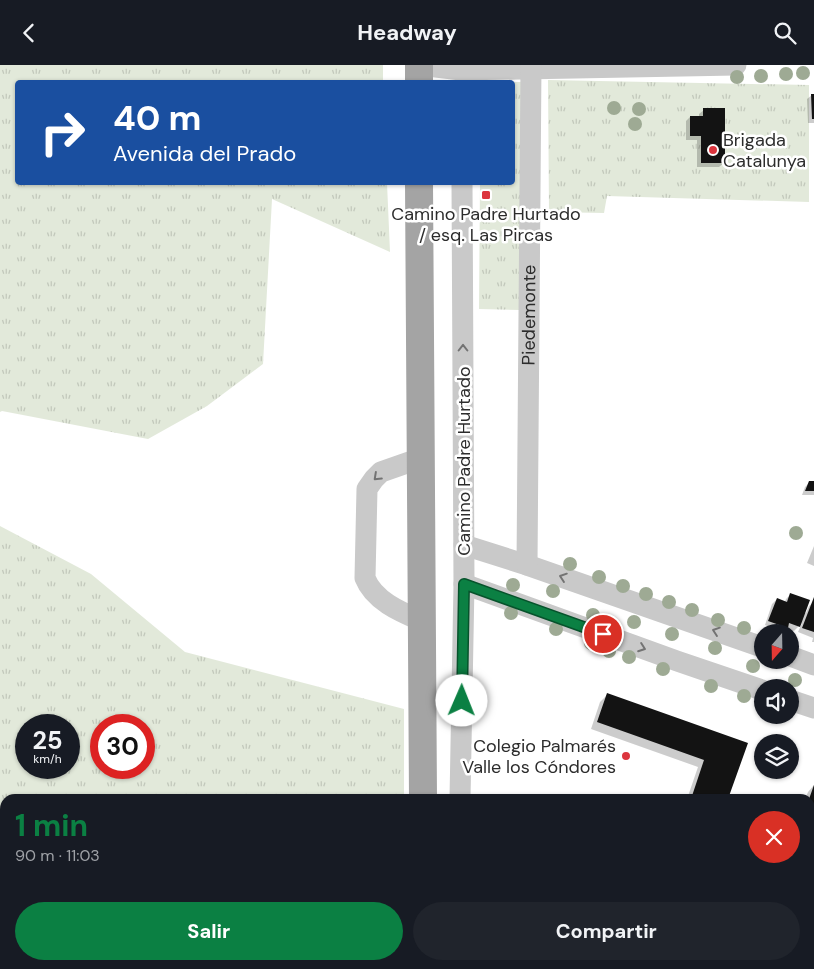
<!DOCTYPE html>
<html lang="es">
<meta charset="utf-8">
<style>
:root{--surface:#171b24;--page:#20242c;--text:#f1f3f6;--muted:#9ea1a6;--accent:#0b8043}
body{margin:0;font-family:"DM Sans",sans-serif;background:var(--page);color:var(--text);height:100vh;display:flex;flex-direction:column;font-size:19px;white-space:nowrap}
*{box-sizing:border-box;margin:0}
p{font-size:16px;color:var(--muted)}
.icon{flex:none;width:28px;height:28px;fill:none;stroke:currentColor;stroke-width:2;stroke-linecap:round;stroke-linejoin:round}
.map{position:relative;flex:1;overflow:hidden}
.details{position:absolute;left:0px;top:729px;width:815px;height:176px;display:flex;flex-direction:column;background:var(--surface);border-radius:15px 15px 0 0;box-shadow:0 1px 4px #0004}
.details>*{flex:none}
.hud{position:absolute;left:15px;top:15px;width:500px;height:105px;border-radius:5px;box-shadow:0 1px 4px #0004;background:#1a4fa0;color:#fff;overflow:hidden}
.needle{width:32px;rotate:200deg}
.controls{position:absolute;left:754px;top:559px;display:grid;gap:10px}
.controls a{display:grid;place-items:center;width:45px;height:45px;border-radius:50%;background:var(--surface);box-shadow:0 1px 4px #0004;font-size:25px}
.speed{position:absolute;left:15px;top:649px;display:flex;gap:10px;font-size:25px;font-weight:700;text-align:center}
.speed>*{display:grid;place-content:center;width:65px;height:65px;border-radius:50%;background:var(--surface);box-shadow:0 1px 4px #0004;line-height:1}
.speed small{font-size:12px;font-weight:400}
.speed .limit{border:8px solid #d22;background:#fff;color:#111}
.pin{position:absolute;display:grid;place-items:center;width:42px;height:42px;color:#fff;margin:-21px;border:2px solid #fff;border-radius:50%;box-shadow:0 1px 5px #0007}
.me{position:absolute;width:55px;margin:-28px;rotate:1deg;stroke-linejoin:round;filter:drop-shadow(0 0 4px #0008)}
.turn{display:flex;align-items:center;gap:18px;height:105px;padding:0 15px;font-size:22px}
.turn .icon{width:65px;height:65px;stroke-width:2.5}
.turn b{display:block;font-size:35px;line-height:42px}
.round{display:grid;place-items:center;flex:none;width:52px;height:52px;border-radius:26px;background:var(--page)}
.overview{display:flex;align-items:center;justify-content:space-between;height:85px;padding:0 15px}
h1{font-size:30px;font-weight:700;line-height:38px;color:var(--accent)}
.cta{display:flex;gap:10px;margin-top:auto;padding:10px 15px}
.cta a{flex:1;height:58px;border-radius:30px;background:var(--accent);color:#fff;font-size:20px;font-weight:700;line-height:58px;text-align:center}
.cta a+a{background:var(--page);color:var(--text)}
header{display:flex;justify-content:space-between;align-items:center;height:65px;padding:0 15px;background:var(--surface);font-size:22px;font-weight:700}
.map>svg:first-child{display:block}
.grass{fill:url(#grass-tufts);fill-rule:evenodd}
.shadow{fill:#0003}
.building{fill:#131313}
.lines{fill:none;stroke-linecap:round;stroke-linejoin:round}
.minor{stroke:#c9c9c9;stroke-width:21}
.major{stroke:#a4a4a4;stroke-width:28}
.tree{fill:#9eaa94}
.oneway{stroke:#737373}
.route-casing{stroke:#07532c;stroke-width:12}
.route{stroke:#0b8043;stroke-width:9}
.poi-dot{fill:#dc353e;stroke:#fff;stroke-width:2}
.labels{text-anchor:middle;stroke-width:5;stroke-linejoin:round;paint-order:stroke}
.poi-label{font-size:18px;fill:#2c2c2c;stroke:#fff;text-anchor:start}
.street-label{font-size:18px;fill:#2c2c2c;stroke:#fff}
</style>
<header><svg class="icon" aria-label="back" viewBox="0 0 24 24"><path d="M15 5l-7 7 7 7"/></svg>Headway<svg class="icon" aria-label="search" viewBox="0 0 24 24"><circle cx="10" cy="10" r="6"/><path d="M15 15l6 6"/></svg></header>
<div class="map">
<svg width="814" height="904" viewBox="0 0 814 904">
<defs>
<pattern id="grass-tufts" width="24" height="20" patternUnits="userSpaceOnUse" patternTransform="scale(1.25)"><rect width="24" height="20" fill="#e2e9da"/><path d="M3 7l-1-3M5 7V3M7 7l1-3M15 17l-1-3M17 17v-4M19 17l1-3" fill="none" stroke="#c2c8bb"/></pattern>
</defs>
<rect width="100%" height="100%" fill="#fff"/>
<path class="grass" d="M 0,0 L 383,0 L 383,18 L 18,18 L 18,118 L 387,118 L 390,187 L 272,134 L 263,299 L 207,341 L 148,374 L 2,346 L 0,347 Z
M 548,15 L 809,20 L 809,137 L 607,131 L 604,148 L 549,147 Z
M 480,17 L 521,17 L 520,245 L 479,244 L 480,118 L 512,118 L 512,18 Z
M 0,461 L 91,509 L 185,587 L 404,644 L 404,734 L 5,734 L 5,900 L 232,900 L 231,904 L 0,904 ZM 26,660 L 69,660 L 69,702 L 26,702 ZM 101,660 L 144,660 L 144,702 L 101,702 Z"/>
<path class="shadow" d="M 812,30 L 814,30 L 814,58 L 808,58 L 807,34 Z
M 704,45 L 724,98 L 719,102 L 697,102 L 697,75 L 686,75 L 686,56 L 690,52 L 699,52 L 699,49 Z
M 810,417 L 814,417 L 814,430 L 802,430 L 805,422 Z
M 814,481 L 814,501 L 807,498 Z
M 791,529 L 804,547 L 806,548 L 809,541 L 814,537 L 814,577 L 812,577 L 813,573 L 798,567 L 802,558 L 794,566 L 786,563 L 782,566 L 765,560 L 772,539 L 777,534 L 785,537 L 786,534 Z
M 607,630 L 747,679 L 727,734 L 687,734 L 698,702 L 591,664 L 600,637 Z
M 814,720 L 814,847 L 810,845 L 810,734 L 805,734 L 808,727 Z"/>
<path class="building" d="M 811,29 L 814,29 L 814,54 L 812,54 Z
M 703,43 L 725,43 L 725,98 L 701,98 L 701,71 L 690,71 L 690,51 L 703,51 Z
M 809,416 L 814,416 L 814,426 L 805,426 Z
M 790,528 L 810,535 L 800,562 L 789,558 L 788,563 L 768,556 L 777,533 L 787,537 Z
M 814,532 L 814,567 L 802,563 Z
M 607,628 L 748,678 L 728,734 L 691,734 L 704,695 L 597,657 Z
M 814,720 L 814,838 L 810,836 L 810,734 L 809,734 Z"/>
<g class="lines">
<g class="minor">
<path d="M 419,0 L 461,5 L 736,0"/>
<path d="M 421,393 L 381,407 L 374,414 L 367,424 L 365,513 C 374,536 401,547 422,556"/>
<path d="M 464,480 L 527,500 L 762,582"/>
<path id="s1" d="M 527,500 L 531,0"/>
<path d="M 464,519 L 677,596 L 762,625"/>
<path d="M 790,591 L 814,600"/>
<path d="M 790,635 L 814,643"/>
<path d="M 460,734 L 464,519 L 462,118"/>
<path d="M 538,900 L 547,904"/>
<path d="M 606,900 L 615,904"/>
<path d="M 453,904 L 453,900"/>
</g>
<path class="major" d="M 419,0 L 419,18
M 419,118 L 423,734
M 418,904 L 418,900"/>
</g>
<g class="tree">
<circle cx="803" cy="8" r="7"/>
<circle cx="786" cy="9" r="7"/>
<circle cx="761" cy="11" r="7"/>
<circle cx="737" cy="12" r="7"/>
<circle cx="614" cy="43" r="7"/>
<circle cx="639" cy="44" r="7"/>
<circle cx="635" cy="59" r="7"/>
<circle cx="796" cy="468" r="7"/>
<circle cx="570" cy="499" r="7"/>
<circle cx="599" cy="512" r="7"/>
<circle cx="513" cy="520" r="7"/>
<circle cx="623" cy="521" r="7"/>
<circle cx="553" cy="526" r="7"/>
<circle cx="646" cy="529" r="7"/>
<circle cx="669" cy="537" r="7"/>
<circle cx="692" cy="545" r="7"/>
<circle cx="511" cy="548" r="7"/>
<circle cx="593" cy="550" r="7"/>
<circle cx="718" cy="555" r="7"/>
<circle cx="634" cy="557" r="7"/>
<circle cx="744" cy="563" r="7"/>
<circle cx="556" cy="564" r="7"/>
<circle cx="672" cy="569" r="7"/>
<circle cx="591" cy="578" r="7"/>
<circle cx="715" cy="583" r="7"/>
<circle cx="609" cy="586" r="7"/>
<circle cx="629" cy="592" r="7"/>
<circle cx="753" cy="601" r="7"/>
<circle cx="663" cy="604" r="7"/>
<circle cx="795" cy="615" r="7"/>
<circle cx="711" cy="621" r="7"/>
<circle cx="744" cy="631" r="7"/>
</g>
<defs><path id="oneway-chevron" d="M-2-3.5L2.5 0L-2 3.5" fill="none" stroke-width="1.6" stroke-linecap="round" stroke-linejoin="round" transform="scale(1.25)"/></defs>
<g class="oneway">
<use href="#oneway-chevron" transform="translate(463 283) rotate(-90)"/>
<use href="#oneway-chevron" transform="translate(377 412) rotate(137)"/>
<use href="#oneway-chevron" transform="translate(563 512) rotate(-161)"/>
<use href="#oneway-chevron" transform="translate(716 566) rotate(-161)"/>
<use href="#oneway-chevron" transform="translate(642 583) rotate(20)"/>
</g>
<g class="lines">
<defs>
<path id="route" d="M 462,636 L 464,519 L 603,569"/>
</defs>
<use href="#route" class="route-casing"/>
<use href="#route" class="route"/>
</g>
<g class="poi-dot">
<circle cx="713" cy="85" r="5"/>
<rect x="481" y="125" width="10" height="10" rx="2.5"/>
<circle cx="626" cy="691" r="5"/>
</g>
<g class="labels">
<g class="poi-label">
<text x="723" y="81">Brigada<tspan x="723" dy="21">Catalunya</tspan></text>
<text x="486" y="155" text-anchor="middle">Camino Padre Hurtado<tspan x="486" dy="21">/ esq. Las Pircas</tspan></text>
<text x="616" y="687" text-anchor="end">Colegio Palmarés<tspan x="616" dy="21">Valle los Cóndores</tspan></text>
</g>
<g class="street-label">
<text dy="6" stroke="none"><textPath href="#s1" startOffset="250">Piedemonte</textPath></text>
<text transform="translate(464 396) rotate(-90)" y="6">Camino Padre Hurtado</text>
</g>
</g>
</svg>
<div class="controls">
<a><svg class="needle" viewBox="-14 -14 28 28"><path d="M0-13l5 13h-10z" fill="#e53935"/><path d="M0 13l5-13h-10z" fill="#9ea1a6"/></svg></a>
<a><svg class="icon" aria-label="sound" viewBox="0 0 24 24"><path d="M4 9h4l5-4v14l-5-4H4zM17 9q2 3 0 6"/></svg></a>
<a><svg class="icon" aria-label="layers" viewBox="0 0 24 24"><path d="M12 4l9 5-9 5-9-5zM3 14l9 5 9-5"/></svg></a>
</div>
<div class="speed"><div>25<small>km/h</small></div><div class="limit">30</div></div>
<div class="pin" style="left:603px;top:569px;background:#d93025"><svg class="icon" aria-label="arrive" viewBox="0 0 24 24"><path d="M6 21V4h12l-3 4 3 4H6"/></svg></div>
<svg class="me" style="left:462px;top:636px" viewBox="-20 -20 40 40"><circle r="19" fill="#fff"/><path d="M0-13L10 11 0 6-10 11z" fill="#0b8043"/></svg>
<div class="hud">
<div class="turn"><svg class="icon" aria-label="right" viewBox="0 0 24 24"><path d="M7 20v-9h11M14 6l5 5-5 5"/></svg><div><b>40 m</b>Avenida del Prado</div></div>
</div>
<section class="details">
<div class="overview"><div><h1>1 min</h1><p>90 m · 11:03</p></div><a class="round" style="background:#d93025;color:#fff"><svg class="icon" aria-label="close" viewBox="0 0 24 24"><path d="M6 6l12 12M18 6L6 18"/></svg></a></div>
<div class="cta"><a>Salir</a><a>Compartir</a></div>
</section>
</div>
